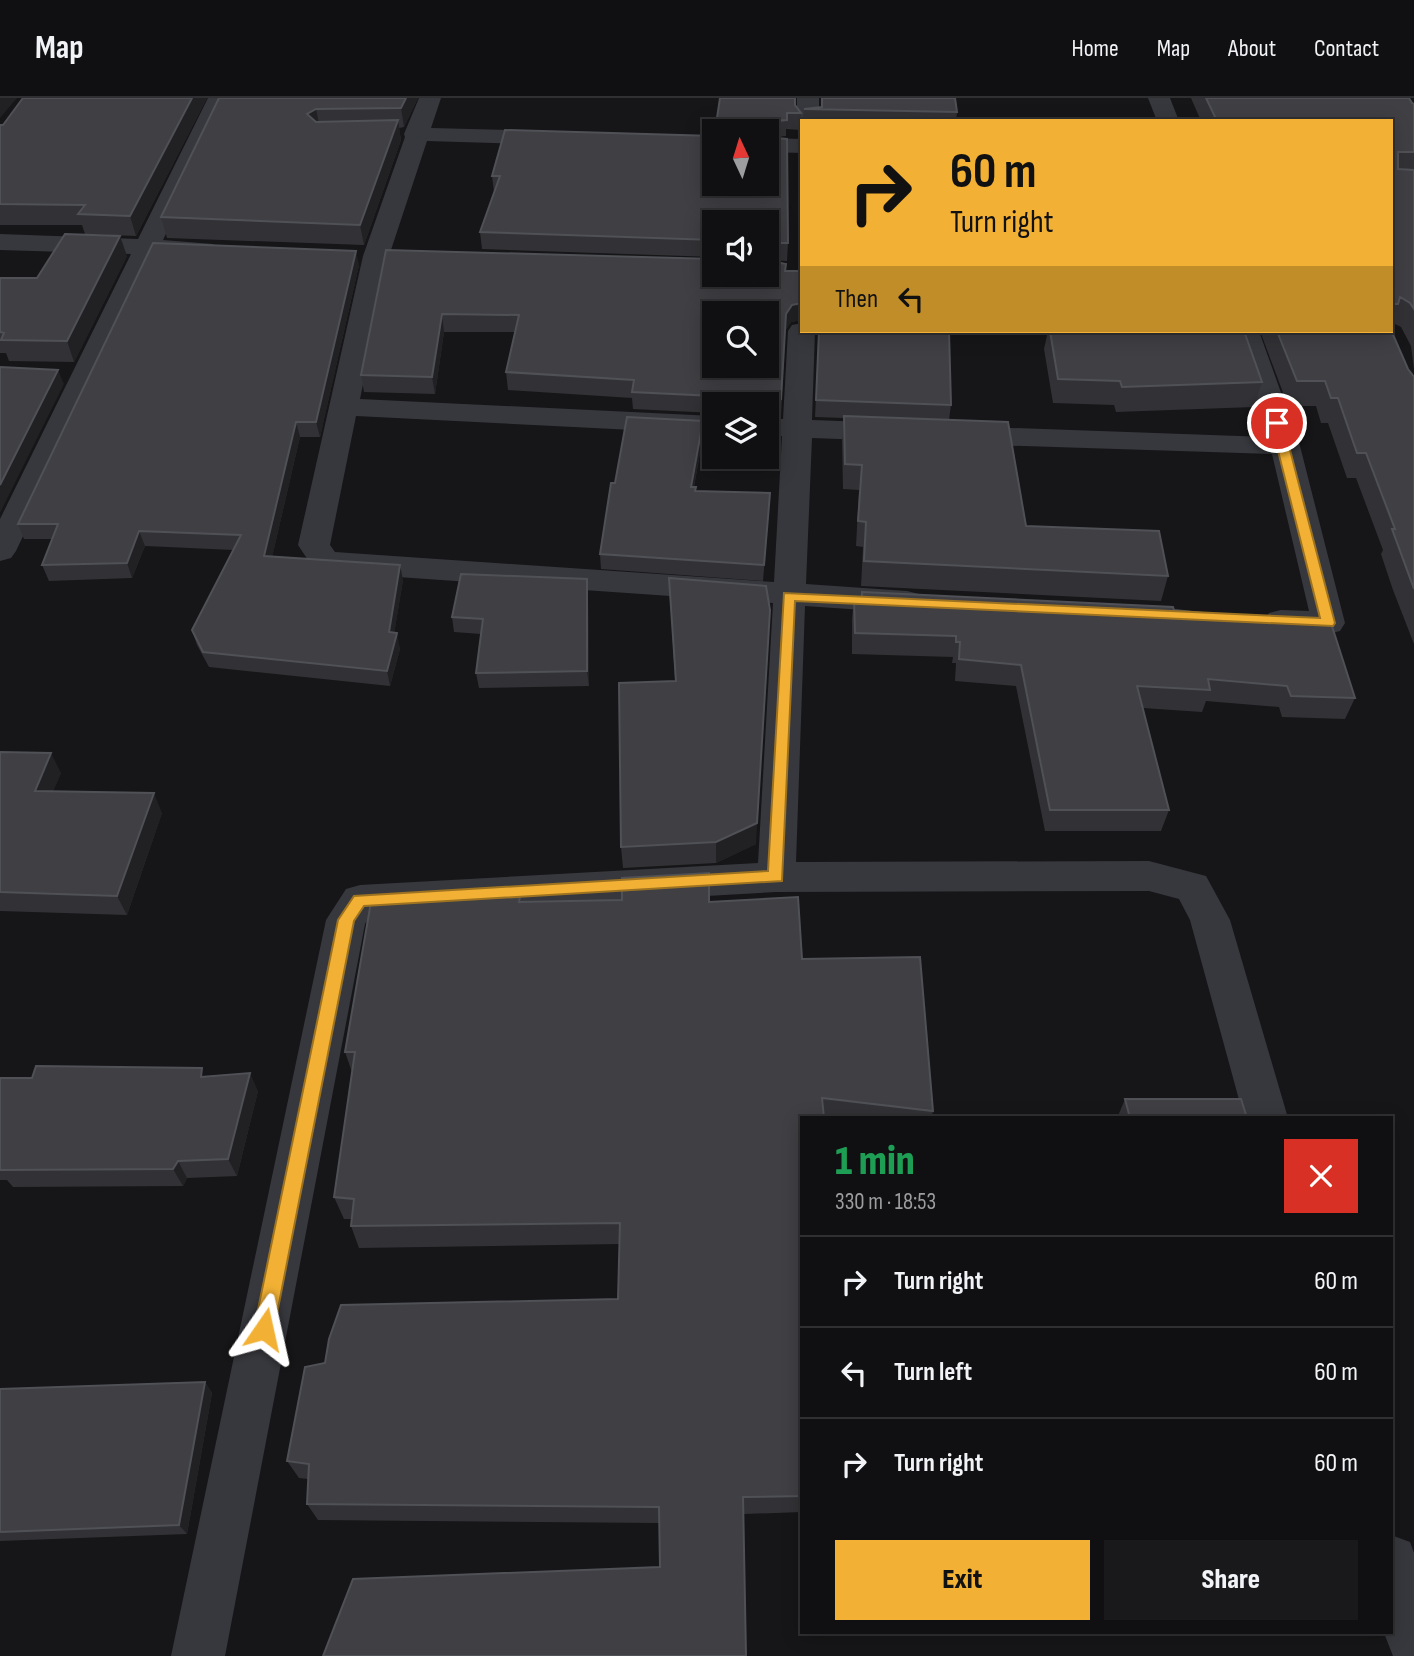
<!DOCTYPE html>
<meta charset="utf-8">
<style>
:root{--surface:#101012;--page:#19191b;--text:#f1f3f6;--muted:#9c9d9f;--line:#303032;--accent:#f2b134}
body{margin:0;font-family:"Sofia Sans Condensed",sans-serif;background:var(--page);color:var(--text);height:100vh;display:flex;flex-direction:column;font-size:26px;white-space:nowrap}
*{box-sizing:border-box;margin:0}
p{font-size:23px;color:var(--muted)}
.icon{flex:none;width:38px;height:38px;fill:none;stroke:currentColor;stroke-width:2;stroke-linecap:round;stroke-linejoin:round}
.map{position:relative;flex:1;overflow:hidden}
.details{position:absolute;left:800px;top:1018px;width:593px;height:518px;display:flex;flex-direction:column;background:var(--surface);border-radius:0px;box-shadow:0 4px 18px #0003,0 0 0 2px var(--line)}
.details>*{flex:none}
.banner{position:absolute;left:800px;top:21px;width:593px;height:214px;border-radius:0px;box-shadow:0 4px 18px #0003,0 0 0 2px var(--line);background:#f2b134;color:#111;overflow:hidden}
.needle{width:46px;rotate:356deg}
.fabs{position:absolute;left:702px;top:21px;display:grid;gap:14px}
.fabs a{display:grid;place-items:center;width:77px;height:77px;border-radius:0px;background:var(--surface);box-shadow:0 4px 18px #0003,0 0 0 2px var(--line);font-size:35px}
.pin{position:absolute;display:grid;place-items:center;width:60px;height:60px;color:#fff;margin:-30px;border:4px solid #fff;border-radius:50%;box-shadow:0 2px 7px #0007}
.me{position:absolute;width:77px;margin:-38px;rotate:11deg;stroke-linejoin:round;filter:drop-shadow(0 0 5px #0008)}
.turn{display:flex;align-items:center;gap:24px;height:147px;padding:0 35px;font-size:32px}
.turn .icon{width:91px;height:91px;stroke-width:2.5}
.turn b{display:block;font-size:49px;line-height:60px}
.then{display:flex;align-items:center;height:66px;padding:0 35px;background:#0003;gap:14px;font-size:26px}
.round{display:grid;place-items:center;flex:none;width:74px;height:74px;border-radius:0px;background:var(--page)}
.summary{display:flex;align-items:center;justify-content:space-between;height:119px;padding:0 35px}
h1{font-size:42px;font-weight:800;line-height:52px;color:#1e9e55}
.primary-button{display:flex;gap:14px;margin-top:auto;padding:14px 35px}
.primary-button a{flex:1;height:80px;border-radius:0px;background:var(--accent);color:#111;font-size:28px;font-weight:800;line-height:80px;text-align:center}
.primary-button a+a{background:var(--page);color:var(--text)}
ul{padding:0;list-style:none}
li{display:flex;align-items:center;gap:21px;height:91px;padding:0 35px;border-top:2px solid var(--line)}
li div{flex:1}
li b{display:block;font-size:26px}
li em{font-style:normal}
header{display:flex;align-items:center;gap:42px;box-sizing:border-box;height:98px;padding:0 35px;background:var(--surface);border-bottom:2px solid var(--line)}
header strong{font-size:33px}
nav{display:flex;gap:38px;margin-inline-start:auto;font-size:24px}
.map>svg:first-child{display:block}
.lines{fill:none;stroke-linecap:round;stroke-linejoin:round}
.street{fill:#37383d;fill-rule:evenodd}
.wall{fill:#323236}
.shaded-wall{fill:#212124}
.building{fill:#3f3f44;stroke:#4f5156;stroke-width:2;fill-rule:evenodd}
.route{fill:#f2b134;stroke:#9d7322;stroke-width:2}
</style>
<header>
<strong>Map</strong>
<nav><a>Home</a><a>Map</a><a>About</a><a>Contact</a></nav>
</header>
<div class="map">
<svg width="1414" height="1558" viewBox="0 0 1414 1558">
<rect width="100%" height="100%" fill="#161618"/>
<g class="lines">
<path class="street" d="M 208,0 L 230,0 L 163,142 L 213,146 L 217,151 L 213,156 L 156,157 L 16,453 L 11,460 L 0,463 L 0,421 L 131,156 L 0,152 L 0,136 L 138,141 Z
M 419,0 L 441,0 L 431,30 L 557,33 L 565,35 L 569,40 L 565,45 L 557,47 L 427,43 L 389,158 L 360,301 L 714,318 L 714,336 L 356,318 L 330,447 L 335,454 L 774,484 L 782,338 L 766,338 L 766,320 L 783,321 L 788,233 L 792,227 L 802,225 L 802,233 L 815,233 L 812,322 L 894,325 L 904,328 L 909,334 L 904,340 L 894,343 L 812,340 L 806,486 L 907,493 L 919,496 L 923,504 L 919,512 L 907,515 L 805,508 L 796,764 L 1149,763 L 1206,778 L 1230,822 L 1288,1020 L 1244,1020 L 1190,822 L 1179,801 L 1149,793 L 776,794 L 371,817 L 365,826 L 225,1558 L 171,1558 L 326,822 L 346,791 L 360,787 L 758,765 L 773,505 L 325,474 L 314,471 L 298,447 L 363,158 L 405,39 L 404,36 Z
M 797,0 L 819,0 L 819,23 L 802,23 L 800,28 L 797,23 Z
M 1148,0 L 1170,0 L 1179,23 L 1157,23 Z
M 766,40 L 802,41 L 802,55 L 766,54 Z
M 1231,233 L 1259,233 L 1300,348 L 1345,525 L 1340,533 C 1318,539 1291,537 1269,531 L 1264,523 L 1269,515 L 1281,512 L 1309,513 L 1272,356 L 958,346 L 948,343 L 943,337 L 948,331 L 958,328 L 1267,339 Z
M 1391,1437 L 1410,1444 L 1414,1455 L 1414,1558 L 1393,1558 L 1384,1535 L 1391,1535 Z"/>
</g>
<path class="wall" d="M 23,0 L 207,0 L 136,138 L 85,136 L 82,127 L 0,127 L 0,27 L 3,27 Z
M 219,0 L 418,0 L 404,29 L 399,30 L 401,42 L 364,147 L 167,140 L 161,119 Z
M 1191,0 L 1409,0 L 1412,5 L 1414,6 L 1414,272 L 1411,248 L 1401,229 L 1391,224 L 1391,23 L 1201,23 Z
M 795,7 L 801,15 L 800,32 L 786,31 L 786,38 L 768,40 L 788,145 L 787,163 L 767,162 L 785,173 L 802,173 L 802,222 L 791,224 L 785,233 L 781,318 L 766,319 L 766,306 L 714,306 L 714,315 L 633,311 L 632,300 L 508,292 L 506,274 L 515,234 L 444,234 L 435,296 L 364,294 L 361,277 L 386,152 L 766,177 L 766,124 L 714,124 L 714,159 L 482,151 L 480,134 L 494,94 L 492,78 L 766,86 L 766,33 L 715,33 Z
M 821,9 L 957,14 L 956,23 L 803,23 L 804,11 Z
M 127,158 L 74,264 L 9,263 L 6,255 L 0,255 L 0,180 L 37,180 Z
M 359,167 L 320,339 L 300,339 L 272,459 L 403,482 L 394,535 L 400,551 L 390,588 L 209,569 L 197,547 L 192,532 L 234,452 L 145,448 L 132,480 L 49,483 L 42,467 L 52,441 L 24,441 L 18,426 Z
M 817,233 L 977,233 L 976,236 L 949,235 L 951,307 L 949,322 L 1026,428 L 1168,478 L 1161,503 L 861,488 L 863,449 L 856,448 L 859,392 L 843,391 L 842,343 L 844,320 L 815,319 L 819,233 Z
M 1048,233 L 1244,233 L 1262,284 L 1254,309 L 1116,314 L 1114,307 L 1053,305 L 1044,251 Z
M 1260,233 L 1391,233 L 1408,271 L 1414,279 L 1414,546 L 1393,492 L 1381,456 L 1383,452 L 1356,380 L 1347,380 L 1328,325 L 1321,325 L 1316,308 L 1288,308 Z
M 703,323 L 703,338 L 694,389 L 696,393 L 769,411 L 763,483 L 601,471 L 600,456 L 615,385 Z
M 669,480 L 756,746 L 716,765 L 623,770 L 621,749 L 675,583 Z
M 587,481 L 588,496 L 589,588 L 479,590 L 476,575 L 481,536 L 454,534 L 452,519 Z
M 854,500 L 1174,512 L 1214,518 L 1355,600 L 1345,621 L 1282,619 L 1279,609 L 1206,603 L 1202,614 L 1143,610 L 1169,712 L 1161,733 L 1045,733 L 1016,588 L 955,583 L 956,565 L 952,565 L 953,559 L 852,556 L 852,521 Z
M 0,654 L 61,675 L 53,693 L 162,715 L 127,817 L 0,813 Z
M 520,799 L 521,804 L 709,804 L 802,861 L 933,1013 L 931,1020 L 802,1020 L 802,1414 L 744,1416 L 660,1469 L 659,1425 L 318,1422 L 307,1406 L 308,1381 L 299,1380 L 287,1363 L 618,1201 L 619,1146 L 359,1150 L 351,1128 L 352,1121 L 344,1121 L 334,1099 L 352,974 L 345,954 Z
M 206,979 L 258,993 L 237,1078 L 187,1080 L 183,1088 L 13,1089 L 7,1082 L 0,1082 L 0,980 Z
M 1125,1001 L 1247,1020 L 1118,1020 L 1118,1018 Z
M 205,1284 L 212,1295 L 187,1436 L 0,1443 L 0,1291 Z"/>
<path class="shaded-wall" d="M 0,0 L 17,0 L 0,20 Z
M 192,0 L 207,0 L 136,138 L 130,118 Z
M 406,0 L 418,0 L 404,29 L 401,10 Z
M 316,11 L 320,30 L 307,16 Z
M 398,22 L 401,42 L 364,147 L 360,127 Z
M 120,138 L 127,158 L 74,264 L 67,243 Z
M 356,153 L 359,167 L 320,339 L 316,324 Z
M 802,205 L 801,222 L 791,224 L 785,233 L 781,318 L 786,216 L 792,207 Z
M 442,216 L 444,234 L 435,296 L 432,279 Z
M 58,272 L 64,286 L 0,415 L 0,387 Z
M 703,323 L 703,338 L 691,404 L 691,389 Z
M 296,324 L 300,339 L 269,473 L 264,458 Z
M 139,433 L 145,448 L 132,480 L 127,465 Z
M 400,467 L 403,482 L 392,549 L 389,534 Z
M 587,481 L 588,496 L 589,588 L 587,573 Z
M 770,512 L 756,746 L 716,765 L 716,744 Z
M 397,535 L 400,551 L 390,588 L 387,573 Z
M 51,655 L 61,675 L 45,712 L 35,693 Z
M 154,695 L 162,715 L 127,817 L 117,798 Z
M 250,975 L 258,993 L 237,1078 L 228,1061 Z
M 178,1063 L 187,1080 L 183,1088 L 173,1071 Z
M 205,1284 L 212,1295 L 187,1436 L 179,1427 Z"/>
<path class="building" d="M 23,0 L 192,0 L 130,118 L 78,116 L 85,107 L 0,106 L 0,27 L 3,27 Z
M 219,0 L 406,0 L 401,10 L 316,11 L 307,16 L 316,24 L 398,22 L 360,127 L 161,119 Z
M 720,0 L 795,0 L 795,7 L 801,15 L 787,15 L 787,22 L 764,24 L 764,33 L 715,33 Z
M 822,0 L 955,0 L 957,14 L 804,11 L 822,9 Z
M 1206,0 L 1409,0 L 1412,5 L 1414,6 L 1414,54 L 1398,54 L 1398,71 L 1414,72 L 1414,211 L 1410,205 L 1400,199 L 1398,206 L 1391,206 L 1391,23 L 1217,23 Z
M 505,32 L 714,38 L 714,86 L 766,86 L 766,39 L 787,41 L 788,145 L 766,145 L 766,124 L 714,124 L 714,142 L 480,134 L 500,78 L 492,78 Z
M 65,136 L 120,138 L 67,243 L 1,242 L 4,235 L 0,234 L 0,180 L 37,180 Z
M 153,145 L 356,153 L 316,324 L 296,324 L 264,458 L 400,467 L 389,534 L 397,535 L 387,573 L 203,554 L 192,532 L 241,437 L 139,433 L 127,465 L 42,467 L 58,426 L 18,426 Z
M 386,152 L 714,161 L 714,177 L 766,177 L 766,162 L 786,166 L 785,173 L 802,173 L 802,205 L 792,207 L 786,216 L 781,301 L 717,303 L 714,298 L 632,294 L 634,282 L 506,274 L 519,217 L 442,216 L 432,279 L 361,277 ZM 714,215 L 766,215 L 766,268 L 714,268 Z
M 1391,232 L 1408,271 L 1414,279 L 1414,491 L 1392,431 L 1395,431 L 1366,355 L 1357,355 L 1338,300 L 1331,300 L 1325,283 L 1297,283 L 1277,233 Z
M 819,233 L 949,233 L 951,307 L 816,302 Z
M 1050,233 L 1244,233 L 1262,284 L 1122,289 L 1120,283 L 1058,281 Z
M 0,269 L 58,272 L 0,387 Z
M 844,318 L 1008,324 L 1026,428 L 1159,433 L 1168,478 L 864,463 L 866,424 L 858,423 L 862,367 L 845,366 Z
M 627,319 L 703,323 L 691,389 L 696,389 L 695,393 L 770,395 L 764,467 L 600,456 L 611,385 L 615,385 Z
M 461,476 L 587,481 L 587,573 L 476,575 L 483,521 L 452,519 Z
M 669,480 L 766,488 L 770,512 L 757,725 L 716,744 L 621,749 L 619,585 L 676,583 Z
M 862,494 L 1173,509 L 1174,512 L 1213,516 L 1214,518 L 1330,522 L 1355,600 L 1291,598 L 1287,588 L 1208,581 L 1210,592 L 1137,588 L 1169,712 L 1050,712 L 1021,567 L 959,561 L 960,544 L 956,544 L 956,538 L 855,535 L 854,500 L 862,500 Z
M 0,654 L 51,655 L 35,693 L 154,695 L 117,798 L 0,794 Z
M 709,775 L 709,804 L 798,799 L 802,861 L 920,859 L 933,1013 L 822,1000 L 824,1020 L 802,1020 L 802,1398 L 743,1399 L 746,1558 L 323,1558 L 353,1481 L 660,1469 L 659,1409 L 307,1406 L 309,1366 L 287,1363 L 305,1269 L 325,1265 L 329,1241 L 341,1207 L 618,1201 L 620,1125 L 351,1128 L 354,1101 L 334,1099 L 355,954 L 345,954 L 371,804 L 520,799 L 519,804 L 622,802 L 622,780 Z
M 36,968 L 202,970 L 201,979 L 250,975 L 228,1061 L 178,1063 L 173,1071 L 0,1072 L 0,980 L 32,980 Z
M 1125,1001 L 1241,1001 L 1247,1020 L 1130,1020 Z
M 205,1284 L 179,1427 L 0,1434 L 0,1291 Z"/>
<path class="route" d="M 1277,321 L 1283,325 L 1335,525 L 1333,528 L 795,503 L 782,783 L 364,808 L 354,823 L 274,1231 L 271,1238 L 264,1240 L 257,1238 L 254,1231 L 338,822 L 354,798 L 768,773 L 784,495 L 1320,520 L 1271,325 Z"/>
</svg>
<div class="fabs">
<a><svg class="needle" viewBox="-14 -14 28 28"><path d="M0-13l5 13h-10z" fill="#e53935"/><path d="M0 13l5-13h-10z" fill="#9c9d9f"/></svg></a>
<a><svg class="icon" aria-label="sound" viewBox="0 0 24 24"><path d="M4 9h4l5-4v14l-5-4H4zM17 9q2 3 0 6"/></svg></a>
<a><svg class="icon" aria-label="search" viewBox="0 0 24 24"><circle cx="10" cy="10" r="6"/><path d="M15 15l6 6"/></svg></a>
<a><svg class="icon" aria-label="layers" viewBox="0 0 24 24"><path d="M12 4l9 5-9 5-9-5zM3 14l9 5 9-5"/></svg></a>
</div>
<div class="pin" style="left:1277px;top:325px;background:#d93025"><svg class="icon" aria-label="arrive" viewBox="0 0 24 24"><path d="M6 21V4h12l-3 4 3 4H6"/></svg></div>
<svg class="me" style="left:264px;top:1231px" viewBox="-20 -20 40 40"><path d="M0-17L14 15 0 8-14 15z" fill="#f2b134" stroke="#fff" stroke-width="4"/></svg>
<div class="banner">
<div class="turn"><svg class="icon" aria-label="right" viewBox="0 0 24 24"><path d="M7 20v-9h11M14 6l5 5-5 5"/></svg><div><b>60 m</b>Turn right</div></div>
<div class="then">Then<svg class="icon" aria-label="left" viewBox="0 0 24 24"><path d="M17 20v-9H6M10 6l-5 5 5 5"/></svg></div>
</div>
<section class="details">
<div class="summary"><div><h1>1 min</h1><p>330 m · 18:53</p></div><a class="round" style="background:#d93025;color:#fff"><svg class="icon" aria-label="close" viewBox="0 0 24 24"><path d="M6 6l12 12M18 6L6 18"/></svg></a></div>
<ul>
<li><svg class="icon" aria-label="right" viewBox="0 0 24 24"><path d="M7 20v-9h11M14 6l5 5-5 5"/></svg><div><b>Turn right</b></div><em>60 m</em></li>
<li><svg class="icon" aria-label="left" viewBox="0 0 24 24"><path d="M17 20v-9H6M10 6l-5 5 5 5"/></svg><div><b>Turn left</b></div><em>60 m</em></li>
<li><svg class="icon" aria-label="right" viewBox="0 0 24 24"><path d="M7 20v-9h11M14 6l5 5-5 5"/></svg><div><b>Turn right</b></div><em>60 m</em></li>
</ul>
<div class="primary-button"><a>Exit</a><a>Share</a></div>
</section>
</div>
